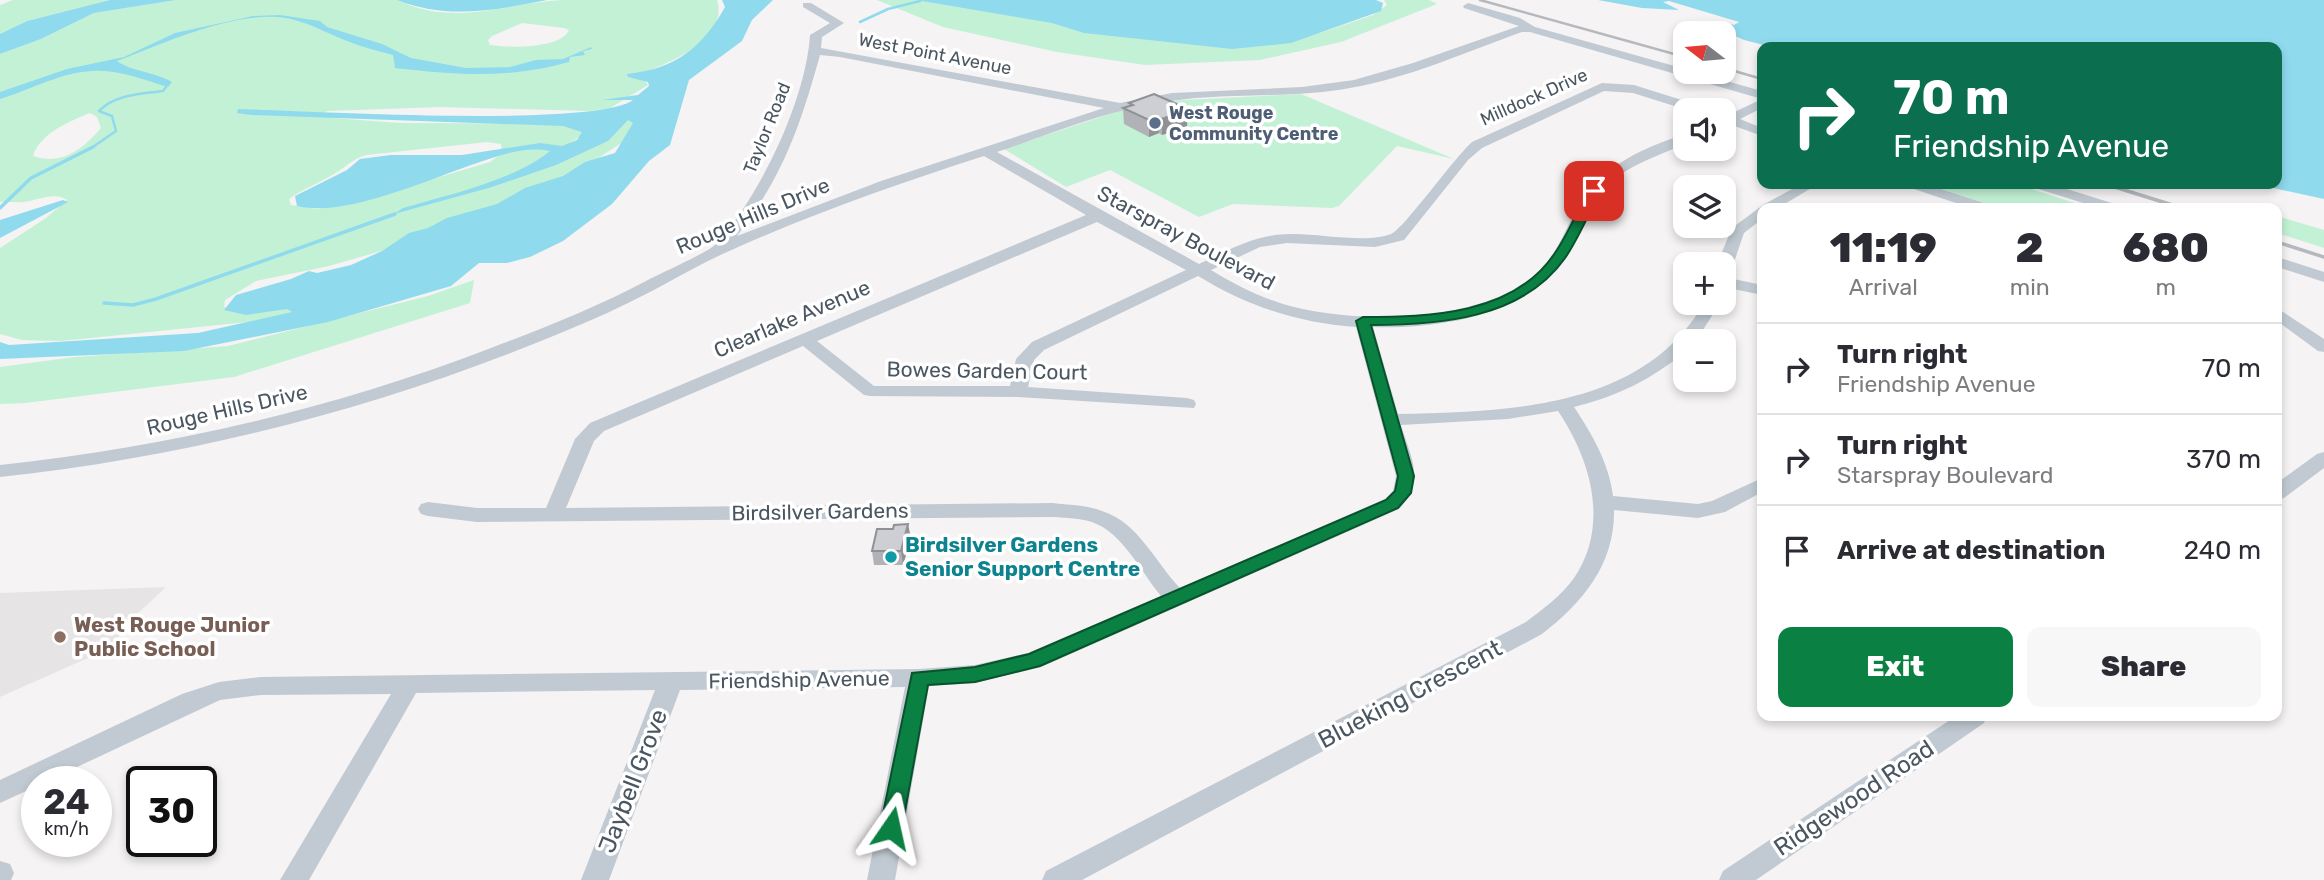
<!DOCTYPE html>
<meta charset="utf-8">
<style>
:root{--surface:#fff;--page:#f7f7f7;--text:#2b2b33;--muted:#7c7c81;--line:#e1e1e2;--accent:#0b8043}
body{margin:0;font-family:Rubik,sans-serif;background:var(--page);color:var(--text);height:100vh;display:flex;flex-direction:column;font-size:26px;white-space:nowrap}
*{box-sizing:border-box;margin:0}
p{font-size:23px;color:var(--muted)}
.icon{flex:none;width:38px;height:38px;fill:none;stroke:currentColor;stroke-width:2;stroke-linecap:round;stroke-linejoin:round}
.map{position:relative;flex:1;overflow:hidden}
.details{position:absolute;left:1757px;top:203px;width:525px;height:518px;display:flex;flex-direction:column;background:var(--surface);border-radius:14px;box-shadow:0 4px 10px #0003}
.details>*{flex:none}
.top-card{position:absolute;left:1757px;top:42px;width:525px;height:147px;border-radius:14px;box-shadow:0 4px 10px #0003;background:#0b6e4f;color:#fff;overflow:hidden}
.needle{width:46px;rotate:286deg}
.fabs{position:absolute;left:1673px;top:21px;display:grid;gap:14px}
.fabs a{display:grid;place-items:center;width:63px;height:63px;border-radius:14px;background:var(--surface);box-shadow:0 4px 10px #0003;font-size:35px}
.speed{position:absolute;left:21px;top:766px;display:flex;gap:14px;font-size:35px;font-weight:700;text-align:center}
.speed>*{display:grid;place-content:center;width:91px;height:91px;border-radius:50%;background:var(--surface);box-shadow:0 4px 10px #0003;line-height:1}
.speed small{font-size:18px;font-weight:400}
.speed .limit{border:4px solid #111;border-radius:10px;background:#fff;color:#111}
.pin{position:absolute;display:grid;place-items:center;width:60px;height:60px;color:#fff;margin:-30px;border-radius:14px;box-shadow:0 4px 10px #0006}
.me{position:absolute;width:77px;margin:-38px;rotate:11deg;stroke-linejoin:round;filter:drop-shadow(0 0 5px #0008)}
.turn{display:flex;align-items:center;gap:24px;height:147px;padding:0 21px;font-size:32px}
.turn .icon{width:91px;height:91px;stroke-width:2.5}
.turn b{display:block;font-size:49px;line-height:60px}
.eta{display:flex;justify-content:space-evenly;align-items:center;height:119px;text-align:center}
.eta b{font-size:42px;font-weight:800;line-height:49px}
.button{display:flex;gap:14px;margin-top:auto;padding:14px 21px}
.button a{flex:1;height:80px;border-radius:14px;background:var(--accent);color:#fff;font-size:28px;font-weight:800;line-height:80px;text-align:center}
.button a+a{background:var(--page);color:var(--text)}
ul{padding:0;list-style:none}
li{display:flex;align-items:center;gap:21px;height:91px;padding:0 21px;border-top:2px solid var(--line)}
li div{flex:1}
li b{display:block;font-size:26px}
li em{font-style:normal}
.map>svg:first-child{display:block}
.education{fill:#e6e4e5}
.green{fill:#c3f1d5;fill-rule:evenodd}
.water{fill:#90daee}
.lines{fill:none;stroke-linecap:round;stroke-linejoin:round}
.stream-far1{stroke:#90daee;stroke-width:2.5}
.stream{stroke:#90daee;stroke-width:3.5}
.minor{fill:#c1cad2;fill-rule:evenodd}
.rail-far1{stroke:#b5b8bd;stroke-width:2.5}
.rail{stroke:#b5b8bd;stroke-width:3.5}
.wall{fill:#b0b2b7}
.shaded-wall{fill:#909195}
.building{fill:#cdcfd5;stroke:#909195;stroke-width:2}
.route{fill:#0b8043;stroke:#07532c;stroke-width:2}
.service-dot{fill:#5c6f8a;stroke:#fff;stroke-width:2.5}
.culture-dot{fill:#0f9aa8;stroke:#fff;stroke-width:2.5}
.education-dot{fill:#8d6e63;stroke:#fff;stroke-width:2.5}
.labels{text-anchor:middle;stroke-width:7;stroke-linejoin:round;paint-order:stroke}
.far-street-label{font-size:18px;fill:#4a5661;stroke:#fff}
.far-service-label{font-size:18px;font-weight:bold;fill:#4e5e75;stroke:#fff;text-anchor:start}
.street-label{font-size:21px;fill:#4a5661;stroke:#fff}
.culture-label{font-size:21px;font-weight:bold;fill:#0d838f;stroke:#fff;text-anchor:start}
.education-label{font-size:21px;font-weight:bold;fill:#785e54;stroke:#fff;text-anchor:start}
.near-street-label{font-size:24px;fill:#4a5661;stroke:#fff}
</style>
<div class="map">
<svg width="2324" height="880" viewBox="0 0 2324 880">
<rect width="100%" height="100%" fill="#f5f3f3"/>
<path class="education" d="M 166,587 L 121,629 L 117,645 L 0,697 L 0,593 Z"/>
<path class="green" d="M 13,0 L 110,0 L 27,21 L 0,34 L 0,5 Z
M 176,0 L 397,0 C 454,27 502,4 561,0 C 612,0 666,0 717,0 C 729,40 669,63 640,74 L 648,85 L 610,108 L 589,111 L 440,107 L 328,111 L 321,113 L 333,118 L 400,123 L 578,124 L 592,129 L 548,157 L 623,119 L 640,115 L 626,140 L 566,179 L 424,232 L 381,251 L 329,266 L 256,281 L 225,300 L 224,307 L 234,310 L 341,303 L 248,322 L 61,341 L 22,340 L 0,334 L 0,248 L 46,218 L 67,200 C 54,191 37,201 23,202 C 15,203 8,201 0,202 L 0,54 L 41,39 L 94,13 ZM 522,23 L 564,28 L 569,30 C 561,49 508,48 490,45 L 488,40 L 492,36 ZM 90,113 L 97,117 L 101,128 C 83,149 62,166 33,156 C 39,134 70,121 90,113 ZM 487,142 L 501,144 L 502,153 L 490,162 L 376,196 L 317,209 L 291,205 L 289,199 C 304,188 322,182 337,172 C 348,165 353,159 366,155 Z
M 877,0 L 917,0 L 1233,48 L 1288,41 L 1326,31 L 1373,15 L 1387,5 L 1384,0 L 1429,0 L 1437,4 L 1341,42 L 1260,60 L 1145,65 L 1057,52 L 943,27 Z
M 1301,94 L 1454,159 L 1397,146 L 1339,206 L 1332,208 L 1233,204 L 1199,217 L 1110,170 L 1066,187 L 1004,149 L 1128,108 L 1164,101 Z
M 1927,184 L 2016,184 L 2090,208 L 1999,208 Z
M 2277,216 L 2324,230 L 2324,248 L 2277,233 Z
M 474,280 L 470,303 L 234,377 L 25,403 L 0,404 L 0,367 L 75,357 L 228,346 L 428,296 Z"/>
<path class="water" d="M 110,0 L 176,0 L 94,13 L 41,39 L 0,54 L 0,34 L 27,21 Z
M 397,0 L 547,0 C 496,10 447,20 397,0 Z
M 722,0 L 773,0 L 752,20 L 742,41 L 689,80 L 670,145 L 649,161 L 612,204 L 563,241 L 530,257 L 507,263 L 479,263 L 451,286 L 328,322 L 184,351 L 0,359 L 0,342 L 9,345 L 198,333 L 292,312 L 287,309 L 246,315 L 224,310 L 236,295 L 291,279 L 309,271 L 317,273 L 351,265 L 382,251 L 409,233 L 428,228 L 447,218 L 497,204 L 525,188 L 563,176 L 585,162 L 615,153 L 633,123 L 628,120 L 608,141 L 556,165 L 492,187 L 394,214 L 403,208 C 447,195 515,180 550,151 C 525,146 501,155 477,163 C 429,179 345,218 297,206 L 295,196 L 347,170 L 360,159 L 391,155 L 462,155 L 540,143 L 562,146 L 577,140 L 582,132 L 563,126 L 252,115 L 237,113 L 238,109 C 301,111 595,128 633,100 L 602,100 L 638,95 L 649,86 L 648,82 L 628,77 L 627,74 C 675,69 702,48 725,7 Z
M 916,0 L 1376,0 L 1383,3 L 1381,11 L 1291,43 L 1232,49 L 1084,33 L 1052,23 Z
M 1598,0 L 2324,0 L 2324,199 L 2255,184 L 2277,184 L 2277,47 L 1772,47 L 1744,40 L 1720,29 L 1726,22 L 1734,25 L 1739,22 L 1669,1 L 1663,2 L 1679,10 L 1642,8 Z
M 280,15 L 320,21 L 327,27 L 382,44 L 411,58 L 466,68 L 510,67 L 536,60 L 563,59 L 591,47 L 592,49 L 583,51 L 585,55 L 570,57 L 569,62 C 508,79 457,75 395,68 L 393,55 C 378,51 362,47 347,41 C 324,32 301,18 276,17 C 228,14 161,44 117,61 C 132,72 153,71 172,82 L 168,87 C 144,80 118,69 93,71 C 61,72 30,90 0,99 L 0,92 L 67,69 L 124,57 L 175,33 L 253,16 Z
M 63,200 L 68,202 L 0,238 L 0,220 Z"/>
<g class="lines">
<path class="stream-far1" d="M 860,22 L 888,9 L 920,1
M 90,149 L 116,131 L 112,116 L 99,111 C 116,94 141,94 163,91 L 166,87"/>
<path class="stream" d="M 0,208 L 31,178 L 93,147
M 104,303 L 133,305 L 156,299 L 395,214"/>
<path class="minor" d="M 803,3 L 811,3 L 844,23 L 822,37 L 821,48 L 1120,103 L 1172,93 L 1302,87 L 1354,80 L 1413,63 L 1519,26 L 1464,8 L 1463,6 L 1468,3 L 1520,18 L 1535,27 L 1685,69 L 1685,72 L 1694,72 L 1762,91 L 1762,99 L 1530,32 L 1522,32 C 1466,52 1409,78 1350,88 C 1291,99 1230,92 1170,101 C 1110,109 1054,133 997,152 L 1199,264 C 1228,250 1257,234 1290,234 C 1319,233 1365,244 1391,234 C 1403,230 1454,158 1472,142 L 1602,83 L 1634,85 L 1704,107 L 1705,110 L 1687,110 L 1633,93 L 1604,91 L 1482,148 L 1468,160 L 1404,240 L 1375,247 L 1287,243 L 1260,247 L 1211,270 C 1234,284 1257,296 1283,304 C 1351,325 1486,324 1539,271 C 1558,252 1567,226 1580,202 C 1599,169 1648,144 1685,135 L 1685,144 C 1660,155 1631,164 1609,183 C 1588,202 1582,234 1567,257 C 1528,316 1438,329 1373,327 L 1398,414 C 1508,411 1642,410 1704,303 L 1720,303 L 1696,341 L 1685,341 L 1685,352 C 1652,379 1616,397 1574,407 C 1592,434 1609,463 1613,496 L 1698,504 L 1712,501 L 1762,478 L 1762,492 L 1725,512 L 1698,518 L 1614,510 C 1615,564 1583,602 1542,634 L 1082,880 L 1042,880 L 1046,871 L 1526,622 C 1543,609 1561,596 1574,578 C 1610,525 1591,460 1558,411 L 1508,419 L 1401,425 C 1411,458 1426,481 1399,509 L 1041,667 L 975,683 L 929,686 L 895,880 L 867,880 L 905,687 L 680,690 L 609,880 L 581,880 L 655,690 L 416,693 L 309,880 L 280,880 L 391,694 L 261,695 L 220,700 L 45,782 L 37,782 L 37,786 L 0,803 L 0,780 L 182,694 L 219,682 L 261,677 L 919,669 L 975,665 L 1028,653 L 1161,596 C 1141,572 1123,533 1092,522 C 1080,518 1066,518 1053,517 L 477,522 L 428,516 L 421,514 L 418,509 L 421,504 L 428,502 L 477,508 L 546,508 L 575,439 L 590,423 L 1086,215 L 984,156 C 897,184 811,214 727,252 C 693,267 662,287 628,303 C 600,317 570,329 541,341 C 367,411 187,457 0,477 L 0,465 C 169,447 332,409 491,348 C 544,328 597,307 646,281 C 659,274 709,252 716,244 C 760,196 806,100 810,35 L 830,23 L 803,7 ZM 820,55 L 840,57 L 1104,108 L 881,181 L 737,236 C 783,176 800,127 820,55 ZM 1097,222 L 1186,270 L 1032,342 L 1016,359 L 1010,386 L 874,386 L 817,341 ZM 1198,276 C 1247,306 1298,323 1356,327 L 1396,476 L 1393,491 L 1385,499 L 1180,588 C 1155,562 1138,522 1102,511 C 1086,505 1069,505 1053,503 L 566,508 L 594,441 L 604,431 L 803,346 L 864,395 L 870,396 L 1018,397 L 1194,408 L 1196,404 L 1194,400 L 1187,398 L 1028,387 L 1034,360 L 1044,350 Z
M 1762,99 L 1762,108 L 1740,119 L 1762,128 L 1762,136 L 1729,124 L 1724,126 L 1724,114 L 1728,115 Z
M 1801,184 L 1818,184 L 1778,208 L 1762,208 L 1762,219 L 1744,233 L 1732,268 L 1724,273 L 1724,264 L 1717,264 L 1732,228 L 1763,205 Z
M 1906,184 L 1926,184 L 1990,205 L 1992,208 L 1971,208 L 1908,187 Z
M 2030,184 L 2051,184 L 2118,205 L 2120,208 L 2099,208 L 2032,187 Z
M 2277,257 L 2324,272 L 2324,282 L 2277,267 Z
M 1724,277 L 1762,285 L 1762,295 L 1724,287 Z
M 2277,308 L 2324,339 L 2324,352 L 2318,351 L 2277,321 Z
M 2324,452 L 2324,468 L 2284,498 L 2277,500 L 2277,483 L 2317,454 Z
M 1956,716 L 1987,716 L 1984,723 L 1756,880 L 1719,880 L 1723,871 Z
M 0,861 L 10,864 L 14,873 L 11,880 L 0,880 Z"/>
<path class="rail-far1" d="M 1480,0 L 1685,57
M 1724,68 L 1762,79"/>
<path class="rail" d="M 2105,184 L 2182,208
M 2277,242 L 2324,257"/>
</g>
<path class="wall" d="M 1129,103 L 1188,109 L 1187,126 L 1162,135 L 1159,133 L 1149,137 L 1124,124 L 1123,108 L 1129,106 Z
M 911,538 L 903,565 L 874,565 L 872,551 Z"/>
<path class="shaded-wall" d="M 1188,109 L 1187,126 L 1162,135 L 1162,119 Z
M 1159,117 L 1159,133 L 1149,137 L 1149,120 Z
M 908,524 L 911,538 L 903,565 L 901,551 Z"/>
<path class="building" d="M 1154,94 L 1188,109 L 1162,119 L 1159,117 L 1149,120 L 1123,108 L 1133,105 L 1129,103 Z
M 908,524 L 901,551 L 872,551 L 877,529 L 893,529 L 894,525 Z"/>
<path class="route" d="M 1594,188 L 1600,191 C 1589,213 1579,238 1565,258 C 1522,319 1439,325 1371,325 L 1414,476 L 1411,493 L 1398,508 L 1040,666 L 975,682 L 928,685 L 902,828 L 899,834 L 891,837 L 883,834 L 880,828 L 912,673 L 975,667 L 1029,654 L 1386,500 L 1395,491 L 1398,476 L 1356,321 L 1363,317 C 1429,317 1514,315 1555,253 C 1568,234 1577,212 1588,191 Z"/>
<circle class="service-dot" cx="1155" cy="123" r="7"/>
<circle class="culture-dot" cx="891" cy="557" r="7"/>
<circle class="education-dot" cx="60" cy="637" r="7"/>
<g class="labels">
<g class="far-street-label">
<text transform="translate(935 54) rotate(11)" y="6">West Point Avenue</text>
<text transform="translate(1534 97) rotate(-24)" y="6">Milldock Drive</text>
<text transform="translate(767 128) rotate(-68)" y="6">Taylor Road</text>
</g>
<g class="far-service-label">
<text x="1169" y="119">West Rouge<tspan x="1169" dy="21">Community Centre</tspan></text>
</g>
<g class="street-label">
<text transform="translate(753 216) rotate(-23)" y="7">Rouge Hills Drive</text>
<text transform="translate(1186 238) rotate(28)" y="7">Starspray Boulevard</text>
<text transform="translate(792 319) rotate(-23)" y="7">Clearlake Avenue</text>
<text transform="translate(987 371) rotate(1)" y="7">Bowes Garden Court</text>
<text transform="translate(227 410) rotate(-13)" y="7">Rouge Hills Drive</text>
<text transform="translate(820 512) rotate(-1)" y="7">Birdsilver Gardens</text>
<text transform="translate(799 680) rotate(-1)" y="7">Friendship Avenue</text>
</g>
<g class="culture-label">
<text x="905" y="552">Birdsilver Gardens<tspan x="905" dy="24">Senior Support Centre</tspan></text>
</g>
<g class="education-label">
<text x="74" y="632">West Rouge Junior<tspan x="74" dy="24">Public School</tspan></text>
</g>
<g class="near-street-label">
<text transform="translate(1410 694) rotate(-28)" y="8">Blueking Crescent</text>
<text transform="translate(633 781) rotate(-69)" y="8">Jaybell Grove</text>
<text transform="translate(1854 798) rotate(-34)" y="8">Ridgewood Road</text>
</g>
</g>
</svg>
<div class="fabs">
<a><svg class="needle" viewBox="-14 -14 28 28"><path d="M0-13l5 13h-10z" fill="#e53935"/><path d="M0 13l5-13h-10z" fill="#7c7c81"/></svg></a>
<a><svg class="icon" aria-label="sound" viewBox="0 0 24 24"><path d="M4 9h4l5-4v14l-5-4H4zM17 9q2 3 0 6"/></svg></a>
<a><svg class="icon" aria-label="layers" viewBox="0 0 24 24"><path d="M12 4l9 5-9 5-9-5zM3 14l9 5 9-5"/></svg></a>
<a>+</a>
<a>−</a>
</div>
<div class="speed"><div>24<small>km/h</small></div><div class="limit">30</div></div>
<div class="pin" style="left:1594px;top:191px;background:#d93025"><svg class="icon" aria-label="arrive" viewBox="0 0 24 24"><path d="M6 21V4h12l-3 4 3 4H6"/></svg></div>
<svg class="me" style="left:891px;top:828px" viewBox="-20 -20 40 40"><path d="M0-17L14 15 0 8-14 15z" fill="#0b8043" stroke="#fff" stroke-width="4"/></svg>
<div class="top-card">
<div class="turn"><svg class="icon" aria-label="right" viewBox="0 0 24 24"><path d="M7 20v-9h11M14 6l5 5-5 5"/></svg><div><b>70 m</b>Friendship Avenue</div></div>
</div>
<section class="details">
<div class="eta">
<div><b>11:19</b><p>Arrival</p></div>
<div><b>2</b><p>min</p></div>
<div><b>680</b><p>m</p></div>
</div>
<ul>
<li><svg class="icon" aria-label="right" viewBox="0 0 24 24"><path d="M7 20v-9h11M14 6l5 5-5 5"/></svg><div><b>Turn right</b><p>Friendship Avenue</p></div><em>70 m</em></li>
<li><svg class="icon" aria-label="right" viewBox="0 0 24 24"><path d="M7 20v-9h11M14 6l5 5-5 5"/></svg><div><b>Turn right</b><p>Starspray Boulevard</p></div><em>370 m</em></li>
<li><svg class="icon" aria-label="arrive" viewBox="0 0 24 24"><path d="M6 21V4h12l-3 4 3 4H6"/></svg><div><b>Arrive at destination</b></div><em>240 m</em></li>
</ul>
<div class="button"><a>Exit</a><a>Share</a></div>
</section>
</div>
